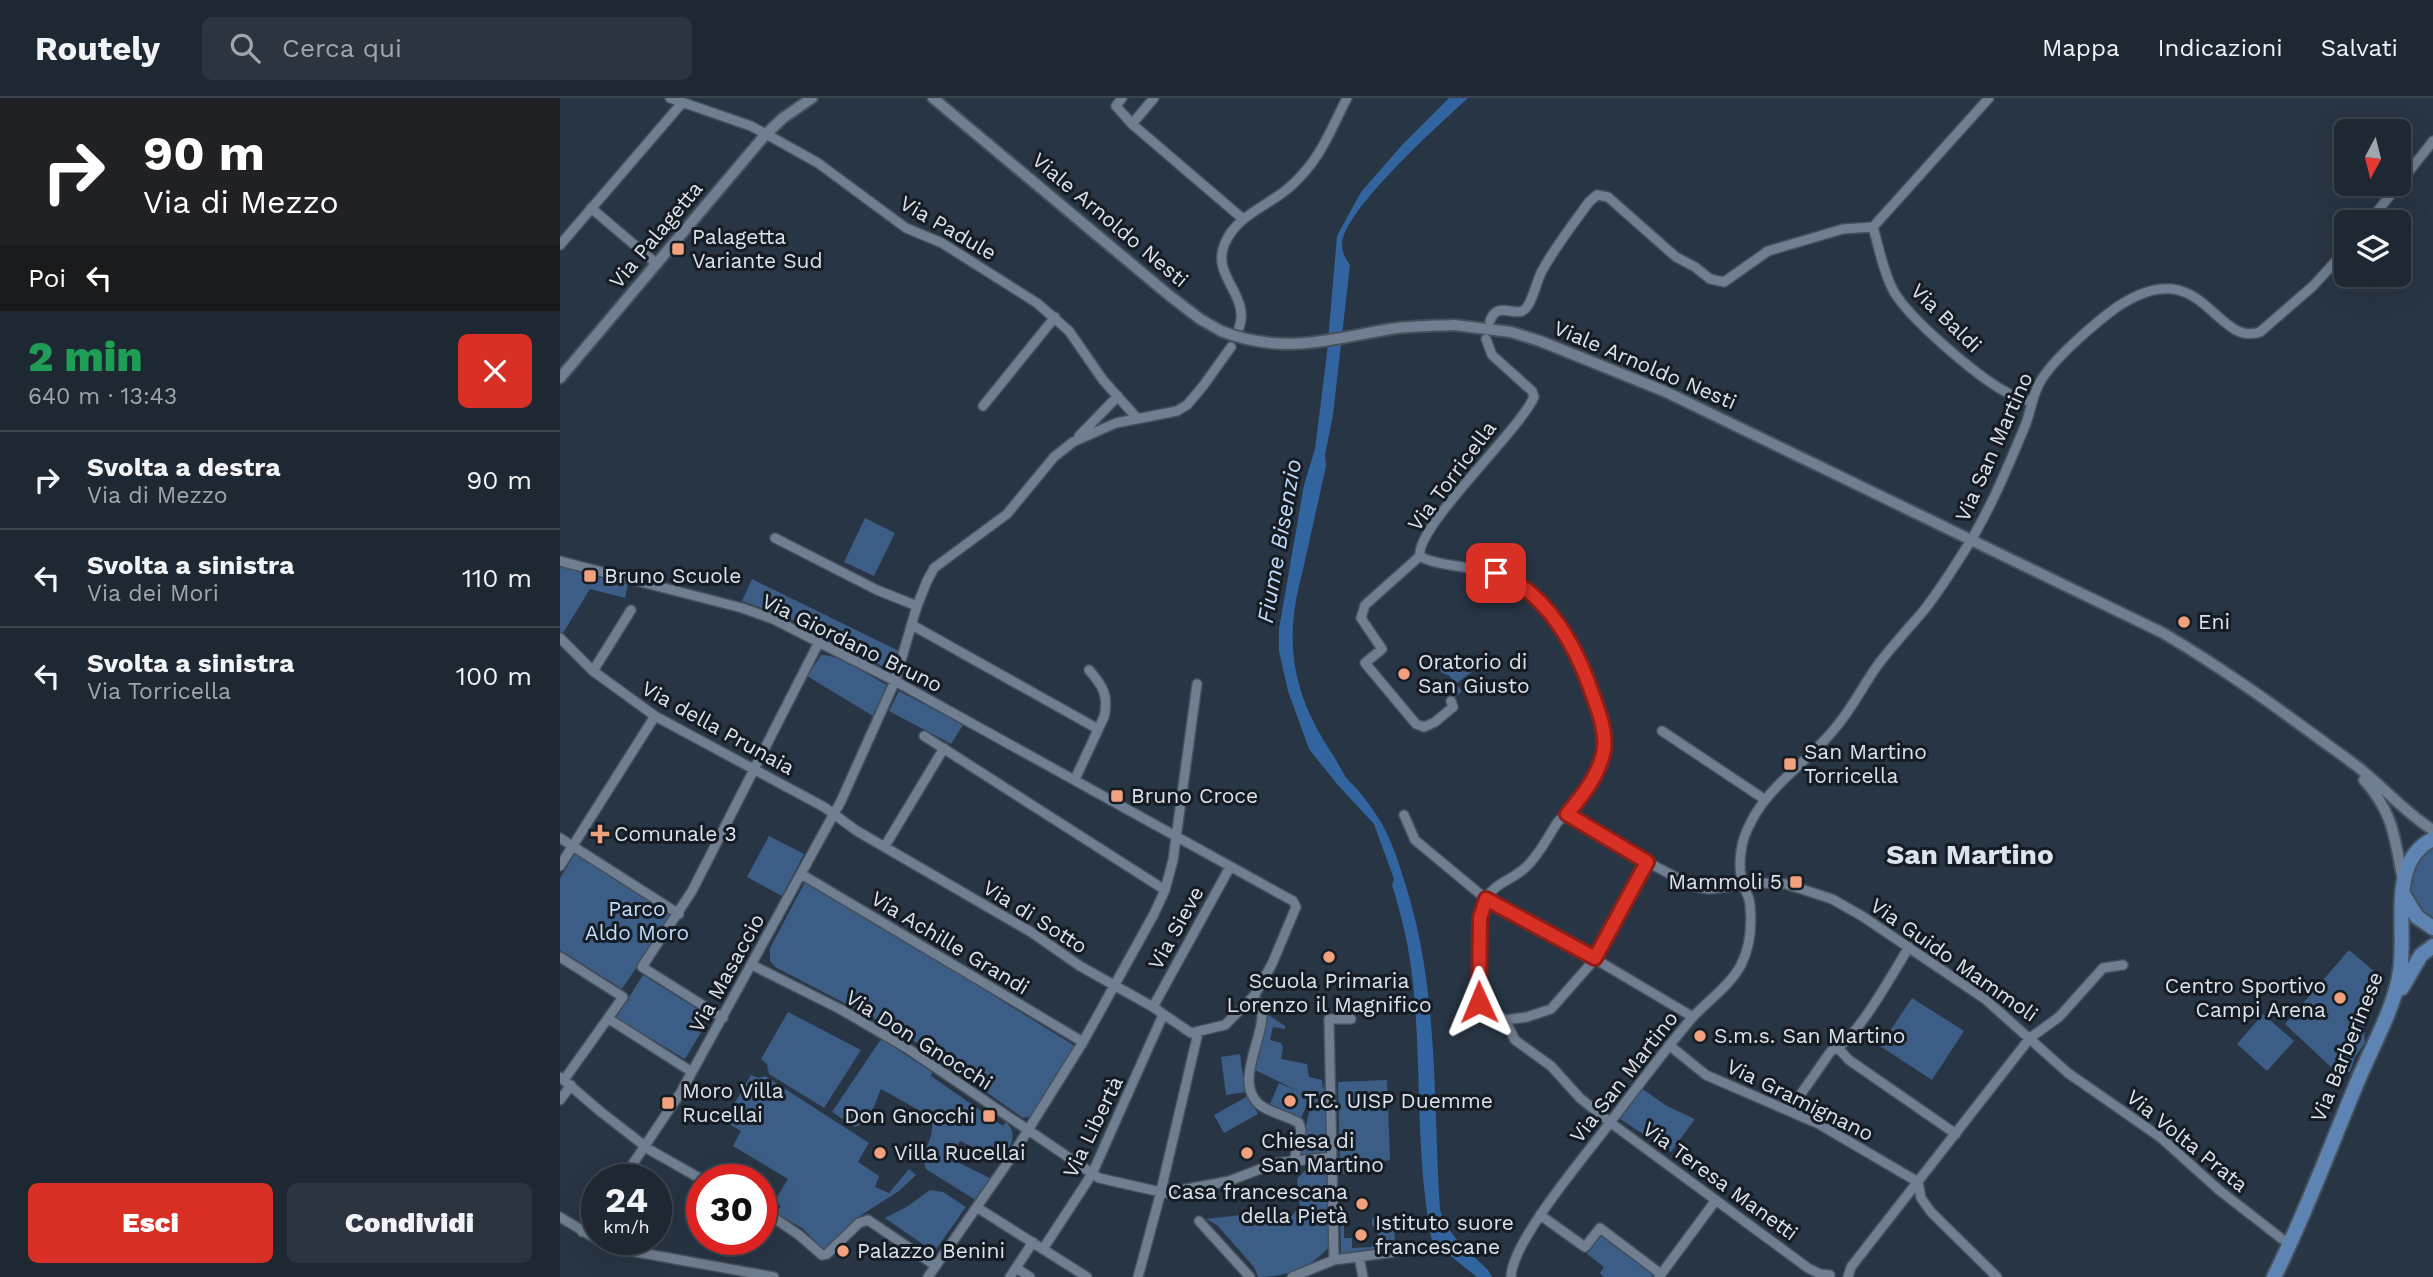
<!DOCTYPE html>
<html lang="it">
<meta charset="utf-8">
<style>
:root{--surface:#1e2833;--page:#2b343f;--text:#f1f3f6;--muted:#a1a6ac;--line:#3c444e;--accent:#d93025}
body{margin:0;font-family:"Work Sans",sans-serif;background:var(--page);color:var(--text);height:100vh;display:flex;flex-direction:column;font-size:26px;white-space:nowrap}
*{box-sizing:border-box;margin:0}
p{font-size:23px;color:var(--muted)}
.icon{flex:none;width:38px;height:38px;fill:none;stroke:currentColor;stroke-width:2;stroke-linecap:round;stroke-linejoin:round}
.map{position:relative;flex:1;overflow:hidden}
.panel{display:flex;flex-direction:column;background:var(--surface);width:560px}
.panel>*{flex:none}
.top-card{background:#202124;color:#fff;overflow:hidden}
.needle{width:46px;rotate:187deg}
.fabs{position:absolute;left:1774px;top:21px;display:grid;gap:14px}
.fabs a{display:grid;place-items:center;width:77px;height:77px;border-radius:10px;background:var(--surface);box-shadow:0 7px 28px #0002,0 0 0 2px var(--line);font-size:35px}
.speed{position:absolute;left:21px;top:1066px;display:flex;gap:14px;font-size:35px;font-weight:700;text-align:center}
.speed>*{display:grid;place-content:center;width:91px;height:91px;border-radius:50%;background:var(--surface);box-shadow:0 7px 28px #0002,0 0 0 2px var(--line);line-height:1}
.speed small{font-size:18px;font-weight:400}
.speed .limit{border:10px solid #d22;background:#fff;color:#111}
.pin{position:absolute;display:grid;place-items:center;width:60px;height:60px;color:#fff;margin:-30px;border-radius:14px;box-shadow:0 4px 10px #0006}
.me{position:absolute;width:77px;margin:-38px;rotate:359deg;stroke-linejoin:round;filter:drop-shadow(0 0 5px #0008)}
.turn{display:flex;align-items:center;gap:24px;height:147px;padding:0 28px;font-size:32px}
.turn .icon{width:91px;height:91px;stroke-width:2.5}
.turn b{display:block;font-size:49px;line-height:60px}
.then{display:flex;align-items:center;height:66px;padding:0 28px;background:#0003;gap:14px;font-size:26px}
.round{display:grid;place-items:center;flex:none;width:74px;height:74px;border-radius:10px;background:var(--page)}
.headline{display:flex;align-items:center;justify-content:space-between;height:119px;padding:0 28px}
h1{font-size:42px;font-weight:800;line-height:52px;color:#1e9e55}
.action{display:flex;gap:14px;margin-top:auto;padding:14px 28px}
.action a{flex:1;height:80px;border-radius:10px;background:var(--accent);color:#fff;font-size:28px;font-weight:800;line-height:80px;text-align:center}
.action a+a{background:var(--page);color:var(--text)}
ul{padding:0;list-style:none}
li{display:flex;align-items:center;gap:21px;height:98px;padding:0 28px;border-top:2px solid var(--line)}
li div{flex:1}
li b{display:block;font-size:26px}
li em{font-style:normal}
header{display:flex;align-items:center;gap:42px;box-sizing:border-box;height:98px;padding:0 35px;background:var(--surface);border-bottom:2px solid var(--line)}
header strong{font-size:33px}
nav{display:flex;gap:38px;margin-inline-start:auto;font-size:24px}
.search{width:490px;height:63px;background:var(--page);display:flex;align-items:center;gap:18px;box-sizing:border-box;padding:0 24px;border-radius:10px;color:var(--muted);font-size:26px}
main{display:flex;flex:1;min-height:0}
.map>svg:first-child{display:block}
.green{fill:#3c5d85}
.water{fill:#32659f}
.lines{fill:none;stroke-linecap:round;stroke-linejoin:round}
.minor-casing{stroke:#45505d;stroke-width:12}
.tertiary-casing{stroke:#45505d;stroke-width:14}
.primary-casing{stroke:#45505d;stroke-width:18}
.minor{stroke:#6f7e90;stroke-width:9}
.tertiary{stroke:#6f7e90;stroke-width:10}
.primary{stroke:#5d84b2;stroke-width:14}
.tertiary-bridge-casing{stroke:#45505d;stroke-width:14;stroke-linecap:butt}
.tertiary-bridge{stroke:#6f7e90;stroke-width:10}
.route-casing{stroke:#8d1f18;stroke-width:18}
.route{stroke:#d93025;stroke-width:12}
.poi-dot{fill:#f2a17e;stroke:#161c23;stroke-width:2.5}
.labels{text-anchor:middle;stroke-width:6;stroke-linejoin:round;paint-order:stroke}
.street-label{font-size:21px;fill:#dbe3ed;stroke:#161c23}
.poi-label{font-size:21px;fill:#dbe3ed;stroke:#161c23;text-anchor:start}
.park-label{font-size:21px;fill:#c0dcfe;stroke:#161c23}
.water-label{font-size:23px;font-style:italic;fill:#bed9fb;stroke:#161c23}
.district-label{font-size:28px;font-weight:bold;fill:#dbe3ed;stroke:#161c23}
</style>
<header>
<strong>Routely</strong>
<div class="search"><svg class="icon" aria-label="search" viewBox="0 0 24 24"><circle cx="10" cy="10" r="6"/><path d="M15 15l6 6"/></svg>Cerca qui</div>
<nav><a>Mappa</a><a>Indicazioni</a><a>Salvati</a></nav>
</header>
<main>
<section class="panel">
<div class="top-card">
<div class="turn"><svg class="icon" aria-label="right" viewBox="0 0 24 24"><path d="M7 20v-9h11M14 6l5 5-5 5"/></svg><div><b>90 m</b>Via di Mezzo</div></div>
<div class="then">Poi<svg class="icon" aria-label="left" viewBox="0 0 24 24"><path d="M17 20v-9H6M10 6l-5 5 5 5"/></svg></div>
</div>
<div class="headline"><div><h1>2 min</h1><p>640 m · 13:43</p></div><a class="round" style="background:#d93025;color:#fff"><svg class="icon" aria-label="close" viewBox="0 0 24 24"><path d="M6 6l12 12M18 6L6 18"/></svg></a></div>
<ul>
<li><svg class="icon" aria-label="right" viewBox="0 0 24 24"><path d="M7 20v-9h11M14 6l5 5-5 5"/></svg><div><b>Svolta a destra</b><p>Via di Mezzo</p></div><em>90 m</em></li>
<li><svg class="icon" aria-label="left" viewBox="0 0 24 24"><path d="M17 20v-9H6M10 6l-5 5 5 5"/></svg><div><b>Svolta a sinistra</b><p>Via dei Mori</p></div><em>110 m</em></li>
<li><svg class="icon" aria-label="left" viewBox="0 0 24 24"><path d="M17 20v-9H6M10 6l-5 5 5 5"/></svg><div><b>Svolta a sinistra</b><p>Via Torricella</p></div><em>100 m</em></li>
</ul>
<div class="action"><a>Esci</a><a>Condividi</a></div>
</section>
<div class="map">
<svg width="1873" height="1179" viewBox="0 0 1873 1179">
<rect width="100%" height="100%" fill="#283544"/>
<path class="green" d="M 305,420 L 335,435 L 314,478 L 284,464 Z
M 0,463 L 69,481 L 65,500 L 30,491 L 0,540 Z
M 192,481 L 339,553 L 332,573 L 226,519 L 182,503 Z
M 261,557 C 279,556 310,578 327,587 L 313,618 L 247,578 Z
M 915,557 L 922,566 L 896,586 L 902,593 L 893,601 L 888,591 L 892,585 L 890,578 L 882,575 L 876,566 L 887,560 L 893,568 L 901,562 L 903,565 Z
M 339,593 L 403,627 L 391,646 L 329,613 Z
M 209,738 L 244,756 L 222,798 L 187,779 Z
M 1873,747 L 1873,823 C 1841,798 1841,772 1873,747 Z
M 17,753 L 114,814 L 62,891 L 0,852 L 0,780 Z
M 246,782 L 515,948 L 473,1018 L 463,1020 L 344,936 L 215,869 L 210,863 L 210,850 Z
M 1789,852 L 1821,879 L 1803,921 L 1805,945 L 1795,959 L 1790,974 L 1774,972 L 1725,926 Z
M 83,877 L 150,919 L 125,961 L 56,920 Z
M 1352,900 L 1404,933 L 1372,982 L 1320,948 Z
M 228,914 L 301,952 L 264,1010 L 209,976 L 207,966 L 201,961 Z
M 707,916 L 725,928 L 725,931 L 713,929 L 710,942 L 721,945 L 723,949 L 721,961 L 747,966 L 749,979 L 762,982 L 763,990 L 766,987 L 768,997 L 767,1055 L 739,1057 L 751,1006 L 748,1004 L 741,1020 L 710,1006 L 719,985 L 740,994 L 693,971 Z
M 1703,916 L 1734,943 L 1707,973 L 1677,946 Z
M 321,941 L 372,974 L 371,978 L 443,1028 L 446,1024 C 459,1037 450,1049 442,1062 L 400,1043 L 391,1061 L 430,1080 L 417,1103 L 366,1071 L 362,1058 C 369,1044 375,1034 371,1019 L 321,991 C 315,1005 311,1024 295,1029 L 272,1014 Z
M 680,956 L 685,994 L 666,997 L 661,959 Z
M 191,977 L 199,980 L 205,978 L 309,1045 L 298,1064 L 319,1078 L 315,1089 L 329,1095 L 349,1071 L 356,1077 L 339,1093 L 295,1121 L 269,1150 L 262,1150 L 242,1130 L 216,1115 L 221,1108 L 214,1104 L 228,1081 L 173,1048 L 181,1033 L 164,1023 Z
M 827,982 L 830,1062 L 824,1063 L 822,1075 L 780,1076 L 778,984 Z
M 1081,990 L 1107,1008 L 1135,1021 L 1111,1054 L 1060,1021 Z
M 688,998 L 698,1016 L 664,1035 L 654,1017 Z
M 763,1064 L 766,1066 L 770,1148 C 751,1170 726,1179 698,1179 L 694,1169 L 657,1127 L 646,1121 L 690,1116 L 691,1125 L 728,1122 L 740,1108 L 737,1081 L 751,1066 Z
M 370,1092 L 383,1094 L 406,1109 L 374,1154 L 325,1120 L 348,1108 Z
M 784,1113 L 784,1140 L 792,1140 L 792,1150 L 812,1149 L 812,1146 L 823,1145 L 823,1140 L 818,1140 L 818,1128 L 812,1128 L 812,1120 L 834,1119 L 835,1147 L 781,1156 L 780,1114 Z
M 1041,1138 L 1093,1177 L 1092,1179 L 1044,1179 L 1040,1175 L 1044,1169 L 1027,1156 Z"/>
<path class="water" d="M 889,0 L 908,0 C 881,25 782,113 782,147 C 782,155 786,161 790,167 L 773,317 L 765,357 L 766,368 L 742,476 C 723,545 733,598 773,657 C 779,666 783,677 790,684 C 801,694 813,711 822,726 C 832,743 839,766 845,785 C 879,890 873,1003 880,1112 C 889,1140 908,1152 928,1172 L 932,1179 L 917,1179 L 872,1143 C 855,1058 862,971 853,886 C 850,852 842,819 832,787 L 834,781 L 814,726 L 777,686 L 749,651 L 728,593 L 719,553 L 719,531 L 744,387 L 755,351 L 767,255 L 777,138 L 801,94 L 843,46 Z"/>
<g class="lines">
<defs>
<path id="minor" d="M 110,0 L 191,28 L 206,36 L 258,65 L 346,130 L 382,145 L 477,205 L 509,233 L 543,282 L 576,319
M 562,0 L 556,8 L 572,26 L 683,121
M 572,26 L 594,0
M 31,110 L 97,166
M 1809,124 L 1873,43
M 1313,129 C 1319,150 1323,173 1333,192 C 1348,220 1418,279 1446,294 C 1454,299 1463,301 1472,304
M 0,147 L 122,5
M 930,223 C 938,200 957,223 967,209 C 974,199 976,184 982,173 C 995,149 1013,126 1029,104 L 1037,97 L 1048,99 L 1116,159 L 1135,169 L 1150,181 L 1164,184 L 1208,153 L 1283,131 L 1313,129 L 1429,0
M 679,230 C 691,197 650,178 665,145 C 678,115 712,107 733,86 C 761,60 770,33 787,0
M 423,308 L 495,219
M 519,338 L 558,298
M 215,440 L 317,492 L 357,508
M 860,458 C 872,467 911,469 928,473 C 993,491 1027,568 1042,628 C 1047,662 1031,690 1009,714 C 1005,718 1000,721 997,725 C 987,740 980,756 966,769 C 953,782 935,784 925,802 C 915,821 919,874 918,897 L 923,907 L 945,922
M 860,458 C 855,429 960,332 974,299 L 972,293 L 932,257 L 926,241
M 860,458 L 805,507 L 801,520 L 822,551 L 805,565 L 856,626 L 864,629 L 875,624 L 893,609 L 891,603
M 0,463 L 182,510 L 213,521 L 335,583 L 733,803 L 736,809 L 712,866 L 694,898 L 665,927 L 631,935 L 593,909 L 520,868 L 471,834 L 297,733 L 264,709 L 95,618 L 33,573 L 0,540
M 352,527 L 538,631
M 33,573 L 71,512
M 1102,633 L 1204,701
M 364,638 L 605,792
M 515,681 L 544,619 C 549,598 543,588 529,572
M 1007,716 L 1087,764 L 1133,788 L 1149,791 L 1197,785 L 1226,786 L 1272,801 L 1302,818 L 1425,901 L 1508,975 L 1600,1039 L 1659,1092 L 1722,1141 L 1731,1145
M 844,717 L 855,742 L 926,801 L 1035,861 L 1133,919
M 0,740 L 119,816
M 325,748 L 384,650
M 0,768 L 95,618
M 241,776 L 523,944
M 0,859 L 63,899 L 4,982
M 192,867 L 280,911 L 347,950 L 539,1080 L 605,1095 L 669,1083 L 716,1065 L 772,1059
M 694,898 C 697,904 702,911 702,918 C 702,943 674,986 700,1007 C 711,1015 727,1018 739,1025 L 741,1033 L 734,1062
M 593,909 L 670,769
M 163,920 L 82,869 L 132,793 L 259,544
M 49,921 L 132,974
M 945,922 L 955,942 L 991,968 L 1020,1000 L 1051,1025 L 1248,1170 L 1260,1176 L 1270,1177
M 945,922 L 967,919 L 991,911 L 1035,861 L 1087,764
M 1109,947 L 1146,977 L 1259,1026 L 1358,1084
M 1279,951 L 1289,962 L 1396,1036
M 0,979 L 41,1014 L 90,1052 L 143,1082
M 0,1002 L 11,987
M 1229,1013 L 1271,953 C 1294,947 1335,871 1349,849
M 62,1082 L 121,994 L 281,703 L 335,583 L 357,508 L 367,483 L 374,470 L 447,416 L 494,359 L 513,344 L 556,325 L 617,313 L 627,307 L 643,288 L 671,249
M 1358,1084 L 1361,1100 L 1371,1114 L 1437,1179
M 418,1110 L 527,1179
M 201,1111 L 239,1137 L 262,1157 L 267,1156 L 299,1125 L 308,1122 L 376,1168
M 980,1117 L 1025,1149 L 1040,1130 L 1101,1176
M 0,1119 L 43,1145 L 65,1152 L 214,1179
M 639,1123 L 690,1179
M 22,1134 L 37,1114
M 483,1151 L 532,1076 L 603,917
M 799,1159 L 803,1179
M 774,1162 L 769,921 L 791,921
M 456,1170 L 470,1179
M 368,1179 L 448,1064 L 523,944 L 594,816 L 605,792 L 613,762 L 637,586
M 450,1179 L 473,1144
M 578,1179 L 599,1101 L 638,935
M 732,1179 L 774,1162 L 835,1154
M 951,1179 C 952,1142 1028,1055 1052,1022 C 1078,988 1103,954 1131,921 C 1147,903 1169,889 1181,867 C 1190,849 1192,828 1190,808 C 1190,800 1186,795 1184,789 C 1177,771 1180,746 1188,730 C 1207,687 1248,665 1276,629 C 1292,610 1303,588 1317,568 C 1332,548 1349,530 1365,511 C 1379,493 1391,474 1403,455 C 1428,417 1447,371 1465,328 C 1471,313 1472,298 1480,284 C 1494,260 1535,225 1557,209 C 1643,151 1654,250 1700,234 L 1753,188 L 1787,151
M 1099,1179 L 1156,1102
M 1288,1179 L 1291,1169 L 1470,940 L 1499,919 L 1543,870 L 1563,867"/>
<path id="tertiary" d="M 373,0 L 610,198 L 640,221 L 661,233
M 894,227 L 951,234 L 980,243 L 1104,293 L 1603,535 C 1671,575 1731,620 1794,666 C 1822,687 1844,714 1873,732
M 0,280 L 206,36 L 223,20 L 252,0
M 1804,682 C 1834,715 1835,742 1843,783"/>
<path id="primary" d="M 1844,798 L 1857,819 L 1873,830
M 1842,890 L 1861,857 L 1873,848
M 1714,1179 C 1745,1117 1769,1052 1796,987 C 1810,952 1835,910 1840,873 C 1847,830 1827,763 1873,741"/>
</defs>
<use href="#minor" class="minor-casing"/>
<use href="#tertiary" class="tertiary-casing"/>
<use href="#primary" class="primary-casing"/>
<use href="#minor" class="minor"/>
<use href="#tertiary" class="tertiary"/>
<use href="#primary" class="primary"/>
<defs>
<path id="tertiary-bridge" d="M 661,233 C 723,257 767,242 830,231 C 851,228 872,228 894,227"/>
</defs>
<use href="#tertiary-bridge" class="tertiary-bridge-casing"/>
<use href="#tertiary-bridge" class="tertiary-bridge"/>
</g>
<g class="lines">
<defs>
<path id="route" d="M 919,904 L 920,820 L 926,801 L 1035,860 L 1087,764 L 1007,716 C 1023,697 1040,676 1044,651 C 1046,633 1039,614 1033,598 C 1017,550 987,493 936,475"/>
</defs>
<use href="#route" class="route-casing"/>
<use href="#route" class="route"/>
</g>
<g class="poi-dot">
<rect x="111" y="144" width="14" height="14" rx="3.5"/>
<rect x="23" y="471" width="14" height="14" rx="3.5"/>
<circle cx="1624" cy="524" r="7"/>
<circle cx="844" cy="576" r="7"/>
<rect x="1223" y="659" width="14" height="14" rx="3.5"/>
<rect x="550" y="691" width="14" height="14" rx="3.5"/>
<path d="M36.5 725.5h7v7h7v7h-7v7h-7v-7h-7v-7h7z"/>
<rect x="1229" y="777" width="14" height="14" rx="3.5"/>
<circle cx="769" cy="859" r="7"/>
<circle cx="1780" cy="900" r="7"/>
<circle cx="1140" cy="938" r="7"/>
<circle cx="730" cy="1003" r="7"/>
<rect x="101" y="998" width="14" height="14" rx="3.5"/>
<rect x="422" y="1011" width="14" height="14" rx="3.5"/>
<circle cx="320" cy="1055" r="7"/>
<circle cx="687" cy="1055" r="7"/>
<circle cx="802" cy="1106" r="7"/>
<circle cx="801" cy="1137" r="7"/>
<circle cx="283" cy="1153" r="7"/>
</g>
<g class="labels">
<g class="street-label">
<text transform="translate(550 122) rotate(40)" y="7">Viale Arnoldo Nesti</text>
<text transform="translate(388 130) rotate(30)" y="7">Via Padule</text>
<text transform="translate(96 137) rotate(-50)" y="7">Via Palagetta</text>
<text transform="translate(1386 220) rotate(44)" y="7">Via Baldi</text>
<text transform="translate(1085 267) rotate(23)" y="7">Viale Arnoldo Nesti</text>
<text transform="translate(1434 349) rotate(-66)" y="7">Via San Martino</text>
<text transform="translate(892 378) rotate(-53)" y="7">Via Torricella</text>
<text transform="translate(292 545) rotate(26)" y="7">Via Giordano Bruno</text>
<text transform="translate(158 630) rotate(29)" y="7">Via della Prunaia</text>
<text transform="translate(475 819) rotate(32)" y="7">Via di Sotto</text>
<text transform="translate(616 830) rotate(-61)" y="7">Via Sieve</text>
<text transform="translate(390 845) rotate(31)" y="7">Via Achille Grandi</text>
<text transform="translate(1394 862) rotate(35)" y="7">Via Guido Mammoli</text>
<text transform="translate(167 875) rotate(-61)" y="7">Via Masaccio</text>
<text transform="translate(359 942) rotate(32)" y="7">Via Don Gnocchi</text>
<text transform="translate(1787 949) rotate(-68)" y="7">Via Barberinese</text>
<text transform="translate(1064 979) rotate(-52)" y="7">Via San Martino</text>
<text transform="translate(1240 1002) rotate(26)" y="7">Via Gramignano</text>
<text transform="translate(533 1029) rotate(-64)" y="7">Via Libertà</text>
<text transform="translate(1627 1043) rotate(39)" y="7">Via Volta Prata</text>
<text transform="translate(1160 1083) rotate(36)" y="7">Via Teresa Manetti</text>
</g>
<g class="poi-label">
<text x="132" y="146">Palagetta<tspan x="132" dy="24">Variante Sud</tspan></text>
<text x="44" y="485">Bruno Scuole</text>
<text x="1638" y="531">Eni</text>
<text x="858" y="571">Oratorio di<tspan x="858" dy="24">San Giusto</tspan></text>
<text x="1244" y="661">San Martino<tspan x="1244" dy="24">Torricella</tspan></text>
<text x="571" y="705">Bruno Croce</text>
<text x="54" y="743">Comunale 3</text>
<text x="1222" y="791" text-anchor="end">Mammoli 5</text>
<text x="769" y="890" text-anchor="middle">Scuola Primaria<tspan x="769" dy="24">Lorenzo il Magnifico</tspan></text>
<text x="1766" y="895" text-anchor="end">Centro Sportivo<tspan x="1766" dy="24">Campi Arena</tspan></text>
<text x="1154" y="945">S.m.s. San Martino</text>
<text x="122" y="1000">Moro Villa<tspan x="122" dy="24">Rucellai</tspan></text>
<text x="744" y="1010">T.C. UISP Duemme</text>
<text x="415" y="1025" text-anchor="end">Don Gnocchi</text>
<text x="701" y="1050">Chiesa di<tspan x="701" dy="24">San Martino</tspan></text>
<text x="334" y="1062">Villa Rucellai</text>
<text x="788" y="1101" text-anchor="end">Casa francescana<tspan x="788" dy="24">della Pietà</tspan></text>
<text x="815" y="1132">Istituto suore<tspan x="815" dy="24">francescane</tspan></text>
<text x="297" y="1160">Palazzo Benini</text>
</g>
<g class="park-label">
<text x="77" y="818">Parco<tspan x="77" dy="24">Aldo Moro</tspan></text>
</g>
<g class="water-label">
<text transform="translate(719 443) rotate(-80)" y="8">Fiume Bisenzio</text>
</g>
<g class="district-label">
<text x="1410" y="766">San Martino</text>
</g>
</g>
</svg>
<div class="fabs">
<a><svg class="needle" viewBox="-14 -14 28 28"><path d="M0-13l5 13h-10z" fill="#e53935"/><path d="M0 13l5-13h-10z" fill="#a1a6ac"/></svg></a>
<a><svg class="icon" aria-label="layers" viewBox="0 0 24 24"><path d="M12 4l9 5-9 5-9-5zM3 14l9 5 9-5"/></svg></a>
</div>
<div class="speed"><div>24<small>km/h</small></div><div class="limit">30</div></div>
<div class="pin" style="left:936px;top:475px;background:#d93025"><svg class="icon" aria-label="arrive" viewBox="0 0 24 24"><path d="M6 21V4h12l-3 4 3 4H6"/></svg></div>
<svg class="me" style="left:919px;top:904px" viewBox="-20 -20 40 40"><path d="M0-17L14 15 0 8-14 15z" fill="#d93025" stroke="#fff" stroke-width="4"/></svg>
</div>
</main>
